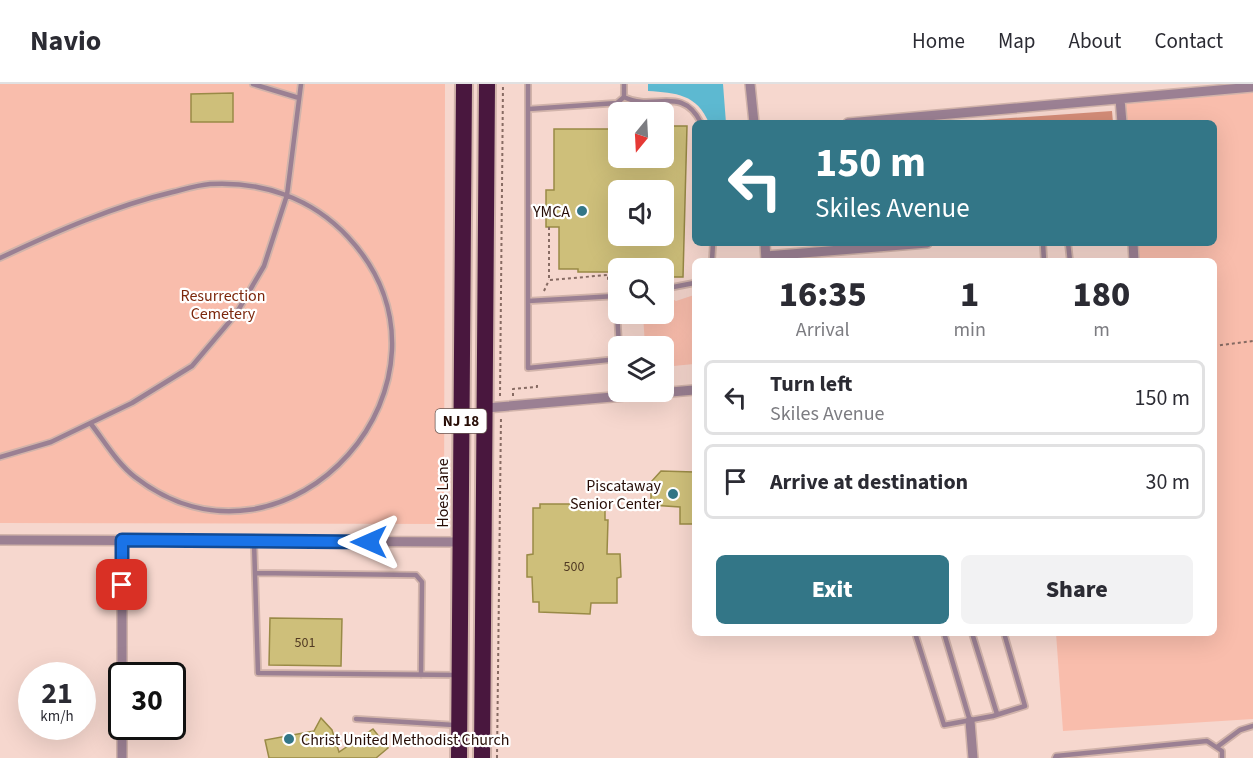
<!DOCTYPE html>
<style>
:root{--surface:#fff;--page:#f2f2f3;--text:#2b2b33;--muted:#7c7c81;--line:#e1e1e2;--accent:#337687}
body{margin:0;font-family:"Source Sans 3",sans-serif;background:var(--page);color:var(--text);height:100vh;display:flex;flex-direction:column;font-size:22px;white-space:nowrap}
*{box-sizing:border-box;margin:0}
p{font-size:20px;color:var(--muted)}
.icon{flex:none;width:33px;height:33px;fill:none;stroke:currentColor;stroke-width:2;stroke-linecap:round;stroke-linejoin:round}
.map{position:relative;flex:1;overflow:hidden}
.panel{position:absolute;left:692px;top:174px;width:525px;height:378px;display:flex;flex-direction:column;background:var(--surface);border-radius:9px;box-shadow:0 6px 24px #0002}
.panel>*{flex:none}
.guide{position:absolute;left:692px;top:36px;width:525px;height:126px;border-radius:9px;box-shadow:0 6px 24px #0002;background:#337687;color:#fff;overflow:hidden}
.needle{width:39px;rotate:198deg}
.fabs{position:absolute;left:608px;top:18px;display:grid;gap:12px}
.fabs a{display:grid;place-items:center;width:66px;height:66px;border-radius:9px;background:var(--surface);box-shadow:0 6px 24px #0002;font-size:30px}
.speed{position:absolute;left:18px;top:578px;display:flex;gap:12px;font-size:30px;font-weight:700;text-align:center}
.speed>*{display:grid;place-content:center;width:78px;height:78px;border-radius:50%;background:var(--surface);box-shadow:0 6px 24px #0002;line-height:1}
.speed small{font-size:15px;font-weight:400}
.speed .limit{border:3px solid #111;border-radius:9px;background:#fff;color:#111}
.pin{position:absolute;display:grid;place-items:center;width:51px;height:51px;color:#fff;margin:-26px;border-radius:12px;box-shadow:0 3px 9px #0006}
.me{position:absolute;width:66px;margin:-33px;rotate:270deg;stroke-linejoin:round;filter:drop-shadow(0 0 4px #0008)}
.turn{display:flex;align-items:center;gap:21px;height:126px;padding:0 24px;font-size:27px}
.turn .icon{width:78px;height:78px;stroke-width:2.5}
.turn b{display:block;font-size:42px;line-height:51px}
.eta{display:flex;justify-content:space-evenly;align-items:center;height:102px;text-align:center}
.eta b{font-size:36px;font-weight:800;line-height:42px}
.cta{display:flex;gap:12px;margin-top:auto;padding:12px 24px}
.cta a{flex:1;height:69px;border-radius:9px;background:var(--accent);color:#fff;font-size:24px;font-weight:800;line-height:69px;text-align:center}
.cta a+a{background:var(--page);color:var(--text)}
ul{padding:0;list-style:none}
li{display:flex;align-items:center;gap:18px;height:75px;margin:0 12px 9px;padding:0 12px;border:3px solid var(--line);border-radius:9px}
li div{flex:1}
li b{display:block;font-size:22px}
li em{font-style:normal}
header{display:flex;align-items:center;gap:36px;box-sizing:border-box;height:84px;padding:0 30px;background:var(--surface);border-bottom:2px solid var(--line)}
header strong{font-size:28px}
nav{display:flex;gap:33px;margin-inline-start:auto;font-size:21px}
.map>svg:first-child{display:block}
.green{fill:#f9bdac}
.forest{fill:#d48c77}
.water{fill:#5db9d1}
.building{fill:#cebf7a;stroke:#998a46;stroke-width:1.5;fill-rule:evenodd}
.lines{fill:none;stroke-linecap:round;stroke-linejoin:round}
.lane-casing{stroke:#d1b3aa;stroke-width:8}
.street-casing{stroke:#d1b3aa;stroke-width:12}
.highway-casing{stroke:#d1b3aa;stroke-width:20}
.path{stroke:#876b63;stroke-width:2;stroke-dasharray:3 3;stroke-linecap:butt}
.lane{stroke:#9b8093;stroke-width:4.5}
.street{stroke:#9b8093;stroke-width:9}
.highway{stroke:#49173e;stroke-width:16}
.route-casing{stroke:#114b97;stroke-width:15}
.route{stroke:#1a73e8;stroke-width:10}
.poi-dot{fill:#337687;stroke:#fff;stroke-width:2}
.labels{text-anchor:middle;stroke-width:4.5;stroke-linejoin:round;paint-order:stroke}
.number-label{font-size:14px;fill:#513a23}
.shield{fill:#fff;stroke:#685651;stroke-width:1.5}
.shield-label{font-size:15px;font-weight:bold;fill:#270d06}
.poi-label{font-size:16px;fill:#270d06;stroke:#fff;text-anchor:end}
.park-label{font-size:16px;fill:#7c280c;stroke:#fff}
.street-label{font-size:16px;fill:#270d06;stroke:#fff}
</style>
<header>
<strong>Navio</strong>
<nav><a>Home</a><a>Map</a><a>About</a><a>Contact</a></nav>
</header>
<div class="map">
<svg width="1253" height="674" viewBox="0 0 1253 674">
<rect width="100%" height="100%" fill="#f6d7ce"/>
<path class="green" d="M 0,0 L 445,0 L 444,440 L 0,439 Z
M 1253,4 L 1253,635 L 1063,647 L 1056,549 L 1214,549 L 1214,177 L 1135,177 L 1133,159 L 1214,159 L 1214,39 L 1122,39 L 1120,15 Z
M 694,211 L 694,280 L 663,283 L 666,277 L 663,275 L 663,262 L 645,262 L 643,230 L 663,230 L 663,217 L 667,212 L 676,217 Z"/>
<path class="forest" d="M 1112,27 L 1113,39 L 940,39 Z"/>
<path class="water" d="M 648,0 L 723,0 L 726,39 L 709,39 C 697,10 676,9 648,7 Z"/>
<path class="building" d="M 233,9 L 233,38 L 191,38 L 191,10 Z
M 663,42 L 687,42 L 683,193 L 663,193 L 663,184 L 618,184 L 618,188 L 578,188 L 578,185 L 559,185 L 559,143 L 546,143 L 546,106 L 554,106 L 554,45 L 618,45 L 618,74 L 663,74 ZM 618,106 L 663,106 L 663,152 L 618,152 Z
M 661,387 L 694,388 L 694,440 L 680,440 L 680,423 L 651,421 L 651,398 Z
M 540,420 L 573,420 L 572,425 L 605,426 L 605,436 L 608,436 L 607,470 L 620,470 L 621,493 L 617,494 L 617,519 L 591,519 L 590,530 L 539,528 L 539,518 L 533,518 L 532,493 L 527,493 L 527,471 L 533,470 L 533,424 L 540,424 Z
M 270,534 L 342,535 L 341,582 L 269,581 Z
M 321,634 L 332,646 L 339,668 L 373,645 L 388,664 L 376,674 L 269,674 L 265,656 L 314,647 Z"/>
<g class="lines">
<defs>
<path id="lane" d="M 253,0 L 299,14
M 528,0 L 528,284 L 618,275
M 624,13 C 653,28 682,0 701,39
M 529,25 L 617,19 L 624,13 L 624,0
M 1043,159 L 1044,177
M 1068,159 L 1070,177
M 0,174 C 55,148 114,122 173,108 C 185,105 198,101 210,100 C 262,97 312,114 348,153 C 480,294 288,512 135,393 C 117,379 105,358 91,340
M 712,177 L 713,159
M 663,205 L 694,199
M 528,217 L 616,212 L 619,262
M 0,373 L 51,358 L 132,319 L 192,282 L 236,230 L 264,182 L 287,111 L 301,0
M 254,458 L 258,589 L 457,591
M 255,489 L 416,491 L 422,498 L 421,591
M 915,549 L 944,641 L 993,632 L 1025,622 L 1004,549
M 944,549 L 970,637
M 972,549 L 997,630
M 356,635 L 454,641
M 1217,663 L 1240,646 L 1253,642
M 1055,674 L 1056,672 L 1207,657 L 1222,667 L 1222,674"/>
<path id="street" d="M 750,0 L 754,39
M 1120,15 L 1122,39
M 848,39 L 1253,3
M 765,159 L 766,177
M 1133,159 L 1134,177
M 766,172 L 927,159
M 486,324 L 694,306
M 0,456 L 460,458
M 122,591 L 122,457
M 970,637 L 973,674
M 122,674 L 122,642"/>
<path id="highway" d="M 459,674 L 464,0
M 482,674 L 487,0"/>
</defs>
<use href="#lane" class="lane-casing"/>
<use href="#street" class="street-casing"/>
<use href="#highway" class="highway-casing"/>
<path class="path" d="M 549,143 L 549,196 L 608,191 L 608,197 L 618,197
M 544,207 L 549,196
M 1214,262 L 1253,257
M 500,312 L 503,0
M 513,312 L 513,305 L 537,303 L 537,301
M 497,674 L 501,333"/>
<use href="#lane" class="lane"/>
<use href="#street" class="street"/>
<use href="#highway" class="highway"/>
</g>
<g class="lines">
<defs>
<path id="route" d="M 122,501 L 122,456 L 369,458"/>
</defs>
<use href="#route" class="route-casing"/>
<use href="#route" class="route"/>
</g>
<g class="poi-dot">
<circle cx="582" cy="127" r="6"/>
<circle cx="673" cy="410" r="6"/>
<circle cx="289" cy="655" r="6"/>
</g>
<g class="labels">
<g class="number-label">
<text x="574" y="487">500</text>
<text x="305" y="563">501</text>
</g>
<rect class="shield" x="435.5" y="325" width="51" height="24" rx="4.5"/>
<g class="shield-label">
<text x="461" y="342">NJ 18</text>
</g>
<g class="poi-label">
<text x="570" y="133">YMCA</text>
<text x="661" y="407">Piscataway<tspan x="661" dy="18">Senior Center</tspan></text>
<text x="301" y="661" text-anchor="start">Christ United Methodist Church</text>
</g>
<g class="park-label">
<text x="223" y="217">Resurrection<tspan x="223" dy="18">Cemetery</tspan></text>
</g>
<g class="street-label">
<text transform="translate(442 409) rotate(-90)" y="6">Hoes Lane</text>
</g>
</g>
</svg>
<div class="fabs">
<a><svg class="needle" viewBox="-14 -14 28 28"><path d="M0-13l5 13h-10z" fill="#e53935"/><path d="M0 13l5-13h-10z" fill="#7c7c81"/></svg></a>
<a><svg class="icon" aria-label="sound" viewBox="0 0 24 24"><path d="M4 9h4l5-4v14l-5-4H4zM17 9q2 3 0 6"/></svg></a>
<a><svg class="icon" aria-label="search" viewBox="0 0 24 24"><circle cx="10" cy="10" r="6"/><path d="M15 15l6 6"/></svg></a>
<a><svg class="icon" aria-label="layers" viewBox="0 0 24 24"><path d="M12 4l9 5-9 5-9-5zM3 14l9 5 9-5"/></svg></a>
</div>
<div class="speed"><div>21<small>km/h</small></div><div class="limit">30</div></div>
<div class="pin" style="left:122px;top:501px;background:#d93025"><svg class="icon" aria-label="arrive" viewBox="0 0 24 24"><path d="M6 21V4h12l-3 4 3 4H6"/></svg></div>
<svg class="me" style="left:369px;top:458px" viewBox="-20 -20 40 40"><path d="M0-17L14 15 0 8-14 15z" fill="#1a73e8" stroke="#fff" stroke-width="4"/></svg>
<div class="guide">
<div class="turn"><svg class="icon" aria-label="left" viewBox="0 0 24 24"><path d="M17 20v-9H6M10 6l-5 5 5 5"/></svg><div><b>150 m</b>Skiles Avenue</div></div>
</div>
<section class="panel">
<div class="eta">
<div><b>16:35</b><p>Arrival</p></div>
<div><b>1</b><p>min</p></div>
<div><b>180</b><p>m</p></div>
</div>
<ul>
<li><svg class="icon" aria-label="left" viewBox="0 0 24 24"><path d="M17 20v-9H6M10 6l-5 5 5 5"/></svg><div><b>Turn left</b><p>Skiles Avenue</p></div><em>150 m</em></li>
<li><svg class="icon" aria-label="arrive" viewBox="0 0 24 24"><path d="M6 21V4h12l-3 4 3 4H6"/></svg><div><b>Arrive at destination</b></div><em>30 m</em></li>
</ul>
<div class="cta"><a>Exit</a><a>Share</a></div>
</section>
</div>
